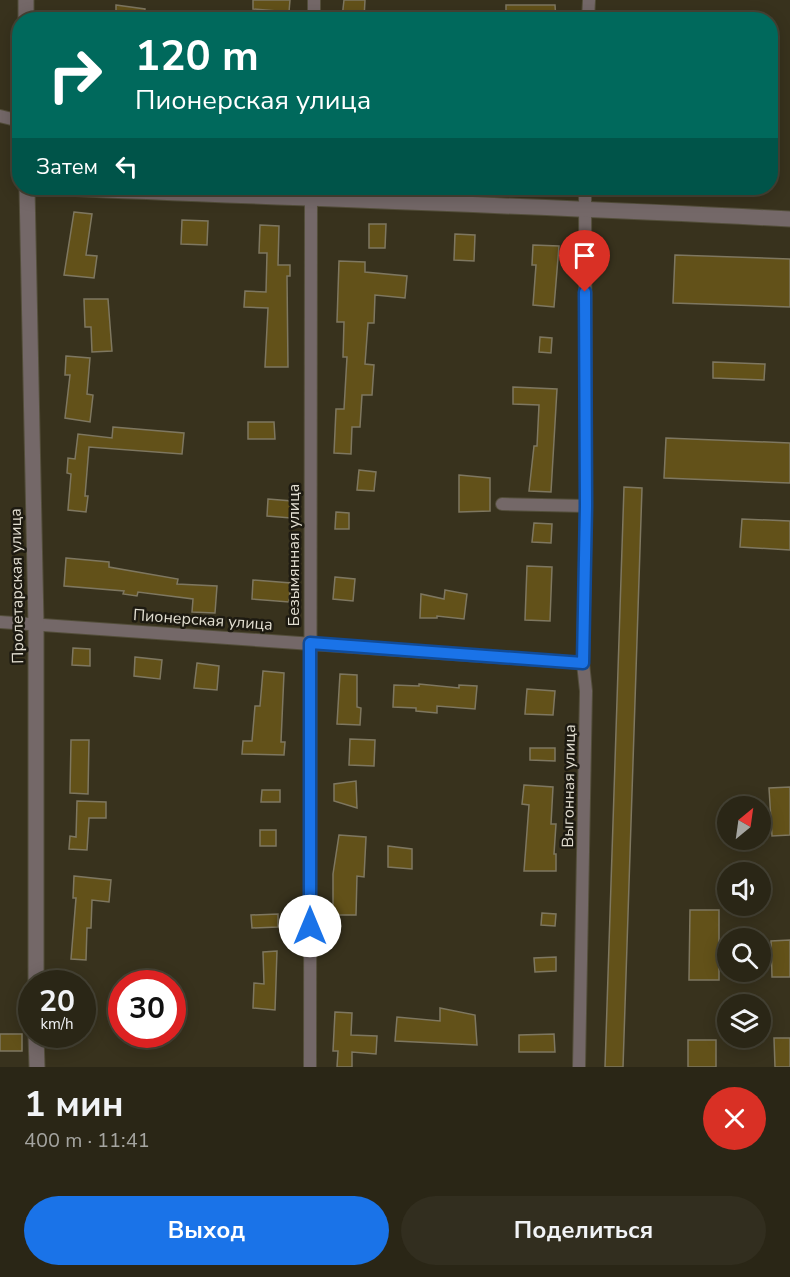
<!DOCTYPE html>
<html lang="ru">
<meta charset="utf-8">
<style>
:root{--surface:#2a2616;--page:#322e1f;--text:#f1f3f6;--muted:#a5a5a1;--line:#464335;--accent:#1a73e8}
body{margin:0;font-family:"Nunito Sans",sans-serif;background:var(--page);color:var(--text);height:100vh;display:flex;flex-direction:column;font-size:22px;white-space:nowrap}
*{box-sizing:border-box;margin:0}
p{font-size:20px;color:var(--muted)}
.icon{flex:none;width:33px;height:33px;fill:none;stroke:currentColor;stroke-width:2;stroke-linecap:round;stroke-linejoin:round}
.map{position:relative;height:1067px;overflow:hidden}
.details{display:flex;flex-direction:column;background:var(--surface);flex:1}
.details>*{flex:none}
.top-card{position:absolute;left:12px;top:12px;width:766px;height:183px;border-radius:24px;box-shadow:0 3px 15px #0003,0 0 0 2px var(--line);background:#00695c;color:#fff;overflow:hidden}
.needle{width:39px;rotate:29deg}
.controls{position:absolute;left:717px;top:796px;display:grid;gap:12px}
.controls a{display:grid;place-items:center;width:54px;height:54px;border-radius:50%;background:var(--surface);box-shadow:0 3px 15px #0003,0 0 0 2px var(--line);font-size:30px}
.speed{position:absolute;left:18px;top:970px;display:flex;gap:12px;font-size:30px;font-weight:700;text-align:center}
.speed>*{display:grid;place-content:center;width:78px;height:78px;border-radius:50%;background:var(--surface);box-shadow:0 3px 15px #0003,0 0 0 2px var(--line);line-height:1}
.speed small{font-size:15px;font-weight:400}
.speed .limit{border:9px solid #d22;background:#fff;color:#111}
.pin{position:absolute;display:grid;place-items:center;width:51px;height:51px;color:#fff;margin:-62px -26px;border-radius:50% 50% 50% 0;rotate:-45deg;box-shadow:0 0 6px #0007}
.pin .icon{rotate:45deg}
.me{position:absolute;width:66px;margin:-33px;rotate:0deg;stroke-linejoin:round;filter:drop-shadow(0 0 4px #0008)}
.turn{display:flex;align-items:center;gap:21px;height:126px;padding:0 24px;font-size:27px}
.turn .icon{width:78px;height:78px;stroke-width:2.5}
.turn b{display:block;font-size:42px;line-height:51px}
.then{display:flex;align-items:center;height:57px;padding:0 24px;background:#0003;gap:12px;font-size:22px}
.round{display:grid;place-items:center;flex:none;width:63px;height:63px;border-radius:32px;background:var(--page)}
.overview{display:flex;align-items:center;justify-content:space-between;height:102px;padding:0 24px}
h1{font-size:36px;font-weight:700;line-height:45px}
.button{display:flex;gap:12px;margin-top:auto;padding:12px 24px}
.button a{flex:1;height:69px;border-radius:36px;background:var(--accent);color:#fff;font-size:24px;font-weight:700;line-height:69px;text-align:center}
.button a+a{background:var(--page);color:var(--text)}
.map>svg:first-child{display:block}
.building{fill:#625119;stroke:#7e7760;stroke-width:1.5}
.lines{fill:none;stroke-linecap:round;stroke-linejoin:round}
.minor-casing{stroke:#534e3a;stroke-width:14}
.tertiary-casing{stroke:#534e3a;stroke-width:17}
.minor{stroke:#746868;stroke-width:12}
.tertiary{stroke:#746868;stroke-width:15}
.route-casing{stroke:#114b97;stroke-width:15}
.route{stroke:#1a73e8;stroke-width:10}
.labels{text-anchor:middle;stroke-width:5;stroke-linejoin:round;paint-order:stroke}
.street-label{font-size:16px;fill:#e2ded1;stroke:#1d1a11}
</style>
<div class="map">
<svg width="790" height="1067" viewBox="0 0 790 1067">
<rect width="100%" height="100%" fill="#38321d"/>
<path class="building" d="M 253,0 L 290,0 L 289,12 L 253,9 Z
M 344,0 L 365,0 L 364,19 L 342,18 Z
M 116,5 L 145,9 L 144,20 L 116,20 Z
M 506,5 L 555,5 L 556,20 L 506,20 Z
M 74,212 L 92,214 L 86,255 L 97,256 L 94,278 L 64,275 Z
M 182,220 L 208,221 L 207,245 L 181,244 Z
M 369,224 L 386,224 L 385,248 L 369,248 Z
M 260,225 L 279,226 L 278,265 L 290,265 L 290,276 L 287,276 L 288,367 L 265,367 L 268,308 L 244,307 L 245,291 L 266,292 L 267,253 L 259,253 Z
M 455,234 L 475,235 L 474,261 L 454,260 Z
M 533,245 L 559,246 L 554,307 L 533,305 L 536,265 L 532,265 Z
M 675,255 L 790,259 L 790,307 L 673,303 Z
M 339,261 L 365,262 L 365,272 L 407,276 L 405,298 L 375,295 L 374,323 L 368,323 L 365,364 L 374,365 L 372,395 L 362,395 L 360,427 L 352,427 L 351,454 L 334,453 L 336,409 L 344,409 L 347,357 L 343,357 L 344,322 L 337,322 Z
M 84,299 L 108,299 L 112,351 L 92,352 L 91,327 L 85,327 Z
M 540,337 L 552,338 L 551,353 L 539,352 Z
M 66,356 L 90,358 L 87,394 L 93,395 L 90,422 L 65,418 L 70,375 L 65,375 Z
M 713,362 L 765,364 L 764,380 L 713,378 Z
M 513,387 L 557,389 L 551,492 L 529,491 L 534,446 L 537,446 L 539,405 L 513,404 Z
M 248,422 L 274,422 L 275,439 L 248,439 Z
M 113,427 L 184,433 L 182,454 L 89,447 L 85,496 L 88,496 L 86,512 L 68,510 L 71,474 L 67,473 L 68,458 L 75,459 L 78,434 L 112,438 Z
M 666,438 L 790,443 L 790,483 L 664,478 Z
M 359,470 L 376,472 L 374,491 L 357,490 Z
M 459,475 L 490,478 L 490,511 L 459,512 Z
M 624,487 L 642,488 L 623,1067 L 605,1067 Z
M 268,499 L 292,501 L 291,518 L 267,516 Z
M 336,512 L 349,513 L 349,529 L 335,529 Z
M 742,519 L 790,521 L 790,550 L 740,547 Z
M 534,523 L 552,524 L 551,543 L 532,542 Z
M 66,558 L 109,562 L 109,567 L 178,579 L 177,584 L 217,586 L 215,613 L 192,612 L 193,599 L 138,592 L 137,596 L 123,594 L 124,591 L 64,586 Z
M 527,566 L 552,567 L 550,621 L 525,620 Z
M 335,577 L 355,579 L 353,601 L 333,599 Z
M 253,580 L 291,583 L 289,602 L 252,599 Z
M 445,590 L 467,594 L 464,619 L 437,616 L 437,618 L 420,618 L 421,594 L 444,599 Z
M 73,648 L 90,649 L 90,666 L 72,665 Z
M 135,657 L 162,660 L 160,679 L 134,676 Z
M 197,663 L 219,666 L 217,690 L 194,688 Z
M 263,671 L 284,673 L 281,742 L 285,742 L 284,755 L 242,754 L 243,741 L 252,741 L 255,706 L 260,706 Z
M 340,674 L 357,675 L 357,707 L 361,708 L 360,725 L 337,724 Z
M 419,684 L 459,688 L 459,685 L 477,686 L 475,709 L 437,706 L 437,713 L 416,711 L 416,708 L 393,707 L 394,685 L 419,686 Z
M 527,689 L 555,691 L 553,715 L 525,714 Z
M 350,739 L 375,740 L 374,766 L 349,765 Z
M 71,740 L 89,740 L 88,794 L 70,793 Z
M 530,748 L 555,748 L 555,761 L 530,760 Z
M 356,781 L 357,808 L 334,801 L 334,784 Z
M 524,785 L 553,787 L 551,824 L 556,824 L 554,854 L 556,854 L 556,871 L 524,871 L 529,805 L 522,804 Z
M 790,787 L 790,835 L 772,836 L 769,788 Z
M 262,790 L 280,790 L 280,802 L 261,802 Z
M 77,801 L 106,802 L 106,818 L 89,818 L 87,850 L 69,849 L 70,836 L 76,837 Z
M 260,830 L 276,830 L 276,846 L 260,846 Z
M 339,835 L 366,837 L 364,877 L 357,876 L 356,915 L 333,915 L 333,874 Z
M 388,846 L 412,849 L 412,869 L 388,867 Z
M 74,876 L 111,880 L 109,902 L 92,900 L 91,928 L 87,928 L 86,960 L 71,959 L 76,898 L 73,898 Z
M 690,910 L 719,910 L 719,980 L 689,980 Z
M 542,913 L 556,914 L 555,926 L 541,925 Z
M 278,914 L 278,927 L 252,928 L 251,915 Z
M 790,940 L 790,977 L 772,977 L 771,941 Z
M 277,951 L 275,1010 L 253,1008 L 254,983 L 264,984 L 263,952 Z
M 556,957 L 556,971 L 535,972 L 534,958 Z
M 440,1008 L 475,1015 L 477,1045 L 395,1041 L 397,1017 L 440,1021 Z
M 335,1012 L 352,1013 L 351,1035 L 377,1036 L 376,1054 L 352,1052 L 352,1067 L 337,1067 L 338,1051 L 333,1051 Z
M 0,1034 L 22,1034 L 22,1051 L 0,1051 Z
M 554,1034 L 555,1052 L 519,1052 L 519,1035 Z
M 774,1038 L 790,1038 L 790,1067 L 775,1067 Z
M 688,1040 L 716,1040 L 716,1067 L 688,1067 Z"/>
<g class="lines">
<defs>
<path id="minor" d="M 314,20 L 314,0
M 588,20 L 589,0
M 0,116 L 20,121
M 502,504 L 586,506
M 0,622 L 583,663
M 310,1067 L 311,188
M 579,1067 L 586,691 L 583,663 L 586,506 L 585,188"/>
<path id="tertiary" d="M 26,20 L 26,0
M 27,188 L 36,624 L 36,984
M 63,188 C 306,199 548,206 790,219
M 36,1035 L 37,1067"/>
</defs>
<use href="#minor" class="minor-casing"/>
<use href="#tertiary" class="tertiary-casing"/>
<use href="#minor" class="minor"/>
<use href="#tertiary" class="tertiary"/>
</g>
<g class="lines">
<defs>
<path id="route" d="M 310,926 L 310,643 L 583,663 L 586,506 L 585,292"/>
</defs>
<use href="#route" class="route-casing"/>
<use href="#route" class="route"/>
</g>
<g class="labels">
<g class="street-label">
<text transform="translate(293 555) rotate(-90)" y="6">Безымянная улица</text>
<text transform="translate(16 586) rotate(-91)" y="6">Пролетарская улица</text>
<text transform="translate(203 619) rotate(4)" y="6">Пионерская улица</text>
<text transform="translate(568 786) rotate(-89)" y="6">Выгонная улица</text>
</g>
</g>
</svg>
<div class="controls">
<a><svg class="needle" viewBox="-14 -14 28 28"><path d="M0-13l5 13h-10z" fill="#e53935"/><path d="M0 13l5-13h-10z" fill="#a5a5a1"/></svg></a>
<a><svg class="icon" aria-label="sound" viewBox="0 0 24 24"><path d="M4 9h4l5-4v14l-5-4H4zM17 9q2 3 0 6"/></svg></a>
<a><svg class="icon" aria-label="search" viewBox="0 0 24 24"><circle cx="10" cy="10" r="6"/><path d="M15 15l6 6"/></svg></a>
<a><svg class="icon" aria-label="layers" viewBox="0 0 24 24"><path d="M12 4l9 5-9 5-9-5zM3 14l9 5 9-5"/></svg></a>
</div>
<div class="speed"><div>20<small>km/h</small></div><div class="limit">30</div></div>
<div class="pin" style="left:585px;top:292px;background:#d93025"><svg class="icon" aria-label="arrive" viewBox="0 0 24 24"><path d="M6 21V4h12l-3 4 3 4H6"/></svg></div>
<svg class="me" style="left:310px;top:926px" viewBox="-20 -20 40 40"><circle r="19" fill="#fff"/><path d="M0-13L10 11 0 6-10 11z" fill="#1a73e8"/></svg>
<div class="top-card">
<div class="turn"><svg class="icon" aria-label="right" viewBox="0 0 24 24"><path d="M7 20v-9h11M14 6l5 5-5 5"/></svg><div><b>120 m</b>Пионерская улица</div></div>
<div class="then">Затем<svg class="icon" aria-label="left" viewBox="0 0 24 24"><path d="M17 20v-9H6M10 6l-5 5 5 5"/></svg></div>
</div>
</div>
<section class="details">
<div class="overview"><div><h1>1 мин</h1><p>400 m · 11:41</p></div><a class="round" style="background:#d93025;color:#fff"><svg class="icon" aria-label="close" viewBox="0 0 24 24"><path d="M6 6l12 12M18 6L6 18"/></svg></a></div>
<div class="button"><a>Выход</a><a>Поделиться</a></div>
</section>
